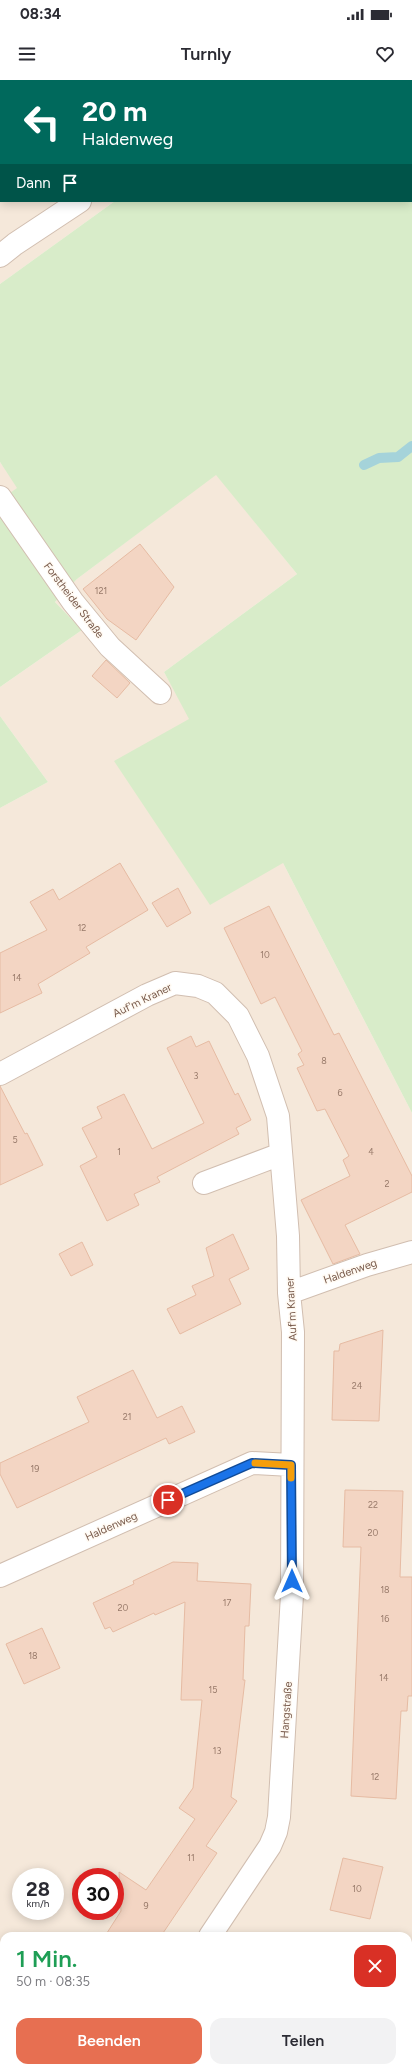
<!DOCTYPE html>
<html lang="de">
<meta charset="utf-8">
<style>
:root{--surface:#fff;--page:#f2f2f3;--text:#2b2b33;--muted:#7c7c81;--accent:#e76f51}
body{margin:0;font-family:Figtree,sans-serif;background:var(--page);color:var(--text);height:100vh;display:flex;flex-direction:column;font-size:15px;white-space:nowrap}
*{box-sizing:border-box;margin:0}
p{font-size:13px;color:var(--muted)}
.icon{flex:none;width:22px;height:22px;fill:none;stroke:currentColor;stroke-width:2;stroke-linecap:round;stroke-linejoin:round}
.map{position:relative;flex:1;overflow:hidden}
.details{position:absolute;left:0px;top:1852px;width:412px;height:140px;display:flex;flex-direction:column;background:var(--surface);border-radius:12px 12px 0 0;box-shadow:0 2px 10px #0003}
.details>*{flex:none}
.hud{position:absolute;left:0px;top:0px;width:412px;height:122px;box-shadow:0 2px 10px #0003;background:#00695c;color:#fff;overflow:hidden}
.speed{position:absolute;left:12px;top:1788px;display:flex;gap:8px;font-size:20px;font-weight:700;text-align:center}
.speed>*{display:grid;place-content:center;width:52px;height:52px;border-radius:50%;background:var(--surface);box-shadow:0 2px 10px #0003;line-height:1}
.speed small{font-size:10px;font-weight:400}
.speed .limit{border:6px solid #d22;background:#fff;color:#111}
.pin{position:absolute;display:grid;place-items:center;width:34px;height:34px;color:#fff;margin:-17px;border:2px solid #fff;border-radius:50%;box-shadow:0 1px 4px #0007}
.me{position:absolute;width:44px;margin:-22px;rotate:0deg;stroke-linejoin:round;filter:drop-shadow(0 0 3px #0008)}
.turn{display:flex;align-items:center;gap:14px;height:84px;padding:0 16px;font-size:18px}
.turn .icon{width:52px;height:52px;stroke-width:2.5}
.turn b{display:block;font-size:28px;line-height:34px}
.then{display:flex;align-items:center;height:38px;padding:0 16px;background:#0003;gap:8px;font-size:15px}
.round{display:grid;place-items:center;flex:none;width:42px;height:42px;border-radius:12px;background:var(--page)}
.headline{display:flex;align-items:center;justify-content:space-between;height:68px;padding:0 16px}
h1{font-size:24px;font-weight:600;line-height:30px;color:#1e9e55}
.button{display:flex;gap:8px;margin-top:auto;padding:8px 16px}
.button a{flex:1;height:46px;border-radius:12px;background:var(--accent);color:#fff;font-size:16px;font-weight:600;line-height:46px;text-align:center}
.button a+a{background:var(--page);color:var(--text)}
.status{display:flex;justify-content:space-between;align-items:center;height:28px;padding:0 20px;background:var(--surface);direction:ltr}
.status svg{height:11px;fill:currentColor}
header{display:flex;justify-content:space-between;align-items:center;height:52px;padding:0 16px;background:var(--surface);font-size:18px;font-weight:600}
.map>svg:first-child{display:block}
.residential{fill:#f5e8da;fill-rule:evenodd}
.green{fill:#d8ecc9}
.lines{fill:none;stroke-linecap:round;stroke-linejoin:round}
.stream{stroke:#a5d3da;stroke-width:10}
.building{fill:#f3d5c3;stroke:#e6bba3}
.minor-casing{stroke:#d1beb0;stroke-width:24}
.minor{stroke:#fff;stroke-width:22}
.route-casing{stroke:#114b97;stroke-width:10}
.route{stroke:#1a73e8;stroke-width:7}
.slow{stroke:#f59e0b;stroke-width:7}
.labels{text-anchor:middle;stroke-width:3;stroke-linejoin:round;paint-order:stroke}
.number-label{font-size:9px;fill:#987a6a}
.street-label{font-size:11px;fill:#7a5c4d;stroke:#fffaf3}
</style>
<div class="status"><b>08:34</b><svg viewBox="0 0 49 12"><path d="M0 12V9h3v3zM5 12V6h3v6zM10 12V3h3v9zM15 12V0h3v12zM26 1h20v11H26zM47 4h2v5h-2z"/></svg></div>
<header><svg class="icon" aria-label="menu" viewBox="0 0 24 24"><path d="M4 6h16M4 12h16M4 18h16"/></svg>Turnly<svg class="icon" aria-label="heart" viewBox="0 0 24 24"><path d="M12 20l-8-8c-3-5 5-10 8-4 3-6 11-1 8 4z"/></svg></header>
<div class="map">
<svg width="412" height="1992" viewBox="0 0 412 1992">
<rect width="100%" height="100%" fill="#fdf6ec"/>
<path class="residential" d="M 0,0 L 273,0 L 274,1 L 1,1 L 1,121 L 115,121 L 0,204 Z
M 0,382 L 18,408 L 0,420 Z
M 216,394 L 297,494 L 164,592 L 190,639 L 283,783 L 412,1033 L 412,1992 L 0,1992 L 0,728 L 48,702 L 0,636 L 0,607 L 82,550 L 55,522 L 77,499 ZM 21,1797 L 55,1797 L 55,1831 L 21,1831 ZM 81,1797 L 115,1797 L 115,1831 L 81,1831 ZM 4,1856 L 408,1856 L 408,1988 L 4,1988 Z"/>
<path class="green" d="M 273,0 L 412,0 L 412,1033 L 283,783 L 210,825 L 114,681 L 189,639 L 164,592 L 297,494 L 216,395 L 77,499 L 55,522 L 82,550 L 0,607 L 0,420 L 17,408 L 0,382 L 0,204 L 115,121 L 411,121 L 411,1 Z
M 0,636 L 48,702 L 0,728 Z"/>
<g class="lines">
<path class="stream" d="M 364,385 L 379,378 L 398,377 L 412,366"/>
</g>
<path class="building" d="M 140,464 L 174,507 L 136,560 L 107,539 L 83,509 Z
M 106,580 L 130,603 L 117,618 L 92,596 Z
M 120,783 L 148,830 L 86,867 L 90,873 L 38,904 L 42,913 L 0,933 L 0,873 L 47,850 L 30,822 L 53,809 L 59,820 Z
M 178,808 L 191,833 L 167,847 L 152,823 Z
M 269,826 L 334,955 L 339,953 L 412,1096 L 412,1112 L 345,1145 L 360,1174 L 333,1184 L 301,1120 L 350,1096 L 343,1080 L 349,1076 L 325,1029 L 317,1031 L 297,988 L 304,985 L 298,974 L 302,971 L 275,917 L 261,924 L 224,848 Z
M 191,956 L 196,967 L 209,961 L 235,1015 L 238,1013 L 251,1040 L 236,1048 L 239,1054 L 157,1097 L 160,1102 L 134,1114 L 139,1125 L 107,1141 L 80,1086 L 97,1077 L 82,1048 L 102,1038 L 97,1027 L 124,1014 L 152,1069 L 204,1043 L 167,968 Z
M 0,1006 L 25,1054 L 27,1053 L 43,1085 L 0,1105 Z
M 233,1154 L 249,1189 L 229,1199 L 241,1224 L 180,1254 L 167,1229 L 196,1215 L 192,1206 L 214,1196 L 206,1168 Z
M 82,1162 L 93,1185 L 71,1196 L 59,1174 Z
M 383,1250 L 379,1341 L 332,1340 L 334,1271 L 339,1271 L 340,1264 Z
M 133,1290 L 157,1338 L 182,1326 L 195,1352 L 169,1364 L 166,1358 L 17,1428 L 0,1394 L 0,1383 L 89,1342 L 77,1317 Z
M 345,1410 L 403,1411 L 400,1497 L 412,1497 L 412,1616 L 408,1616 L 407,1631 L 401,1631 L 396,1719 L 351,1716 L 361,1467 L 343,1467 Z
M 173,1482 L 198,1483 L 197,1501 L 251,1504 L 249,1546 L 245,1546 L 243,1600 L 245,1600 L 231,1717 L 237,1721 L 206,1766 L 217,1773 L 161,1856 L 105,1856 L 121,1831 L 119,1792 L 146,1810 L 195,1739 L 179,1728 L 193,1708 L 202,1620 L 181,1620 L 185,1522 L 155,1535 L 154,1533 L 113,1552 L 110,1547 L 105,1549 L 93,1523 L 134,1504 L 133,1501 Z
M 42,1548 L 60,1588 L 24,1604 L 6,1564 Z
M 343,1778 L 383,1787 L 370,1839 L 330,1830 Z"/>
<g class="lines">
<defs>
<path id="minor" d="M 0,176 L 15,164 L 80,121
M 0,417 L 73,522 L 110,567 L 160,613
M 0,994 L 147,915 L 175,903 L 198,906 L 215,913 L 238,936 L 258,976 L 278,1036 L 288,1156 L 289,1213 L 293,1252 L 292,1515 L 279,1737 L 276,1752 L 270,1766 L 210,1856
M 204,1103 L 281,1074
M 289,1213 L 367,1185 L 412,1172
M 0,1496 L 252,1383 L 291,1385
M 132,1992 L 133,1988"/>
</defs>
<use href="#minor" class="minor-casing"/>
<use href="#minor" class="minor"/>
</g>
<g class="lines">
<defs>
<path id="route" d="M 168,1420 L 252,1383 L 291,1385 L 292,1501"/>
</defs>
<use href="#route" class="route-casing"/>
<use href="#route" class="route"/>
<path class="slow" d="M 255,1383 L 291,1385 L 291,1398"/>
</g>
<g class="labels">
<g class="number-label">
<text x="101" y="514">121</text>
<text x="82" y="851">12</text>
<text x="265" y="878">10</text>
<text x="17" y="901">14</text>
<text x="324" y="984">8</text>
<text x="196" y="999">3</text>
<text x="340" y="1016">6</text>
<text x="15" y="1063">5</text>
<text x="119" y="1075">1</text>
<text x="371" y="1075">4</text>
<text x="387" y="1107">2</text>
<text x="357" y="1309">24</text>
<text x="127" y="1340">21</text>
<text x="35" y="1392">19</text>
<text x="373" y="1428">22</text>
<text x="373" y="1456">20</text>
<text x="385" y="1513">18</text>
<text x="227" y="1526">17</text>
<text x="123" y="1531">20</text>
<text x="385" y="1542">16</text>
<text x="33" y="1579">18</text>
<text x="384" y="1601">14</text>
<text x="213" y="1613">15</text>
<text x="217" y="1674">13</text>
<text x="375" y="1700">12</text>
<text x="191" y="1781">11</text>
<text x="357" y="1812">10</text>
<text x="146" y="1829">9</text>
</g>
<g class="street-label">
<text transform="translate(74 520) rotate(53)" y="4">Forstheider Straße</text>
<text transform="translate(142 920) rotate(-26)" y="4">Auf'm Kraner</text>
<text transform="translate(350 1191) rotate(-19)" y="4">Haldenweg</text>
<text transform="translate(291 1229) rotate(-93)" y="4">Auf'm Kraner</text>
<text transform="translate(111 1446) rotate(-24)" y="4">Haldenweg</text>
<text transform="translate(286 1630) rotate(-86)" y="4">Hangstraße</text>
</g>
</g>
</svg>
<div class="speed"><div>28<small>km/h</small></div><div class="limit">30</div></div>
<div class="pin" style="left:168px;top:1420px;background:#d93025"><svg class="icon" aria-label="arrive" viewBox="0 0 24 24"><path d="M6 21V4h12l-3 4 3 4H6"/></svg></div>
<svg class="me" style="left:292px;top:1501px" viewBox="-20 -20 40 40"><path d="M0-17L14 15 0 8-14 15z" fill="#1a73e8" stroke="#fff" stroke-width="4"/></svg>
<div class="hud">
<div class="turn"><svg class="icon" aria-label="left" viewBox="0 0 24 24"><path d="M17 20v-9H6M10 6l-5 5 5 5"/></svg><div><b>20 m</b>Haldenweg</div></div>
<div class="then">Dann<svg class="icon" aria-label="arrive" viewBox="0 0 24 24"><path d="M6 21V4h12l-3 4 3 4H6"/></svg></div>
</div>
<section class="details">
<div class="headline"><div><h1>1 Min.</h1><p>50 m · 08:35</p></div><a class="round" style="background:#d93025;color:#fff"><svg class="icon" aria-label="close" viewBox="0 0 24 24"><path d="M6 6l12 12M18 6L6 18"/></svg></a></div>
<div class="button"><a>Beenden</a><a>Teilen</a></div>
</section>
</div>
